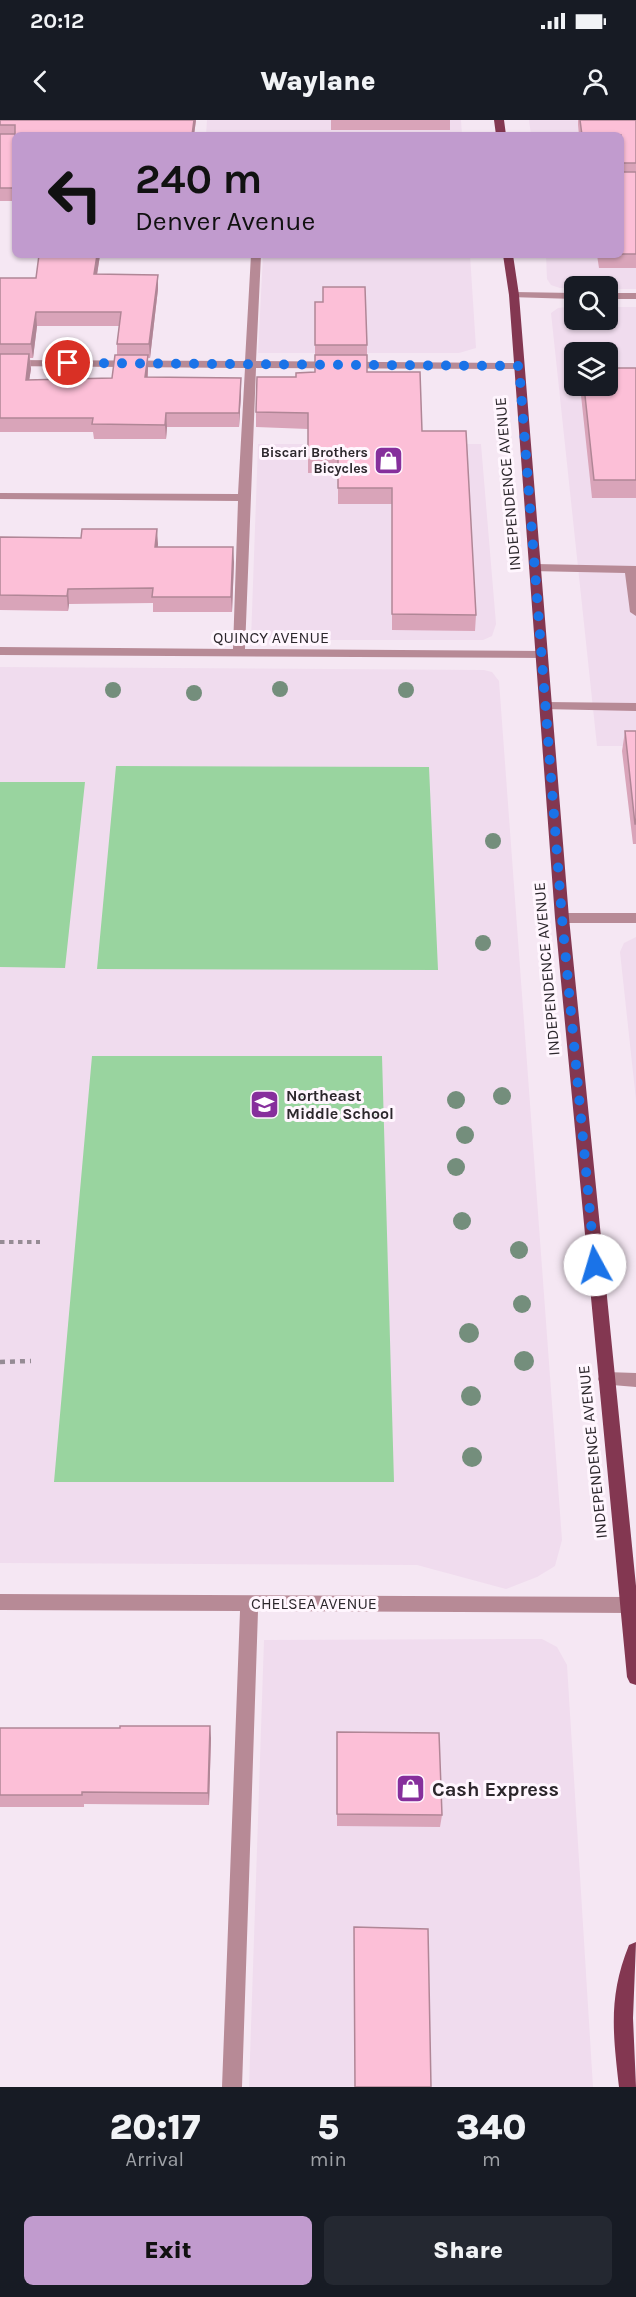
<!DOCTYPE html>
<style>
:root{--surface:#171b24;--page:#242831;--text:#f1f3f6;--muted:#9ea1a6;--accent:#c19bce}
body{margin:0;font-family:Karla,sans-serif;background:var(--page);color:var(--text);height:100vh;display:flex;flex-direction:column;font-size:22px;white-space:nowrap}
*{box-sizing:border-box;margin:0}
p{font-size:20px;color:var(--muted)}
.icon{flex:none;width:33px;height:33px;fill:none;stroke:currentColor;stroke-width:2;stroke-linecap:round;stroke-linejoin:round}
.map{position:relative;height:1967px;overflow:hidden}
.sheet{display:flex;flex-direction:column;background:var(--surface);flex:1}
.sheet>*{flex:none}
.banner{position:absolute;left:12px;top:12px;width:612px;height:126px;border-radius:9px;box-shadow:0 2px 4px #0004;background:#c19bce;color:#111;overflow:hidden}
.buttons{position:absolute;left:564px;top:156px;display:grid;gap:12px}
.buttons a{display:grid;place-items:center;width:54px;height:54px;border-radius:9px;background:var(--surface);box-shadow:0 2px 4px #0004;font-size:30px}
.pin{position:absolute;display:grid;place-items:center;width:51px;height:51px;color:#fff;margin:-26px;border:3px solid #fff;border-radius:50%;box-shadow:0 2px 6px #0007}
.me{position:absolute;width:66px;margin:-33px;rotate:354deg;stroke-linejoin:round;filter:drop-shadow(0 0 4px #0008)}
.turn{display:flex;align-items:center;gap:21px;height:126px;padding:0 24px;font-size:27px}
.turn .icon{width:78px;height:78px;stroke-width:2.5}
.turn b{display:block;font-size:42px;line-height:51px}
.eta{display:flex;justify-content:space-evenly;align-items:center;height:102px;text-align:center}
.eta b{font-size:36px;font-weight:800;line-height:42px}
.primary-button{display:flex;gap:12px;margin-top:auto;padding:12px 24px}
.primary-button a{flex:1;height:69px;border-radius:9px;background:var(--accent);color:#111;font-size:24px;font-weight:800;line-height:69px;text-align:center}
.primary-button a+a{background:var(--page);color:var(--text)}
.status{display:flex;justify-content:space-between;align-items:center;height:42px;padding:0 30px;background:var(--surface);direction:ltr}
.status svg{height:16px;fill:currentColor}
header{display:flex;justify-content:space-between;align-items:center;height:78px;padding:0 24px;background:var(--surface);font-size:27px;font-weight:800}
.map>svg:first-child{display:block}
.built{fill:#f0dcee;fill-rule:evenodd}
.green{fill:#99d49f}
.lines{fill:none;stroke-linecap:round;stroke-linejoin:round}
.path-far1{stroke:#958b94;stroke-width:4;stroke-dasharray:4.5 4.5;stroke-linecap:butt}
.path{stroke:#958b94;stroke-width:4.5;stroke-dasharray:5 5;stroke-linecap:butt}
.minor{fill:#b78a96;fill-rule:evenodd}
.major{fill:#833751;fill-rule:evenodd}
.tree{fill:#748e7c}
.wall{fill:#d9a4b9;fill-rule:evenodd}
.shaded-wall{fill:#b08696}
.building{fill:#fcbfd7;stroke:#b08696;stroke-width:1.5}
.route{stroke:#1a73e8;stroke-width:10;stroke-dasharray:0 18}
.labels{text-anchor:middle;stroke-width:6;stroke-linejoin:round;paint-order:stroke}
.far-poi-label{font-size:14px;font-weight:bold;fill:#2c272c;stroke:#fff6fe;text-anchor:end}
.street-label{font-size:16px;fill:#2c272c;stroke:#fff6fe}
.poi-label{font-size:16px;font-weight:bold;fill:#2c272c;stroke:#fff6fe;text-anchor:start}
.near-poi-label{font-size:20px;font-weight:bold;fill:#2c272c;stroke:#fff6fe;text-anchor:start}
</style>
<div class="status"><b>20:12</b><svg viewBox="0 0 49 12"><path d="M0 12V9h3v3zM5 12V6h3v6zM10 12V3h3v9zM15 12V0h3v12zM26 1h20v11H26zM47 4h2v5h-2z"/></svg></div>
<header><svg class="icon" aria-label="back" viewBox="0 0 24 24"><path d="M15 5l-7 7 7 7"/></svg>Waylane<svg class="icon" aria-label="person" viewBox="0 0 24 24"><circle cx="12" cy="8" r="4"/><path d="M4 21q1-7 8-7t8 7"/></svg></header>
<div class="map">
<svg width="636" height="1967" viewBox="0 0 636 1967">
<rect width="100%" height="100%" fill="#f5e7f3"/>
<path class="built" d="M 207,0 L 461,0 L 462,15 L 206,15 Z
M 529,0 L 636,0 L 621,15 L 531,15 Z
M 636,126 L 636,169 L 608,169 L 608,166 L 560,168 L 551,165 L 547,159 L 546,135 L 621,135 Z
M 263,135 L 470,135 L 476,228 L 459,233 L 258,233 Z
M 574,186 L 574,200 L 608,200 L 608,187 L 636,187 L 636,626 L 597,626 L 551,193 L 558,188 ZM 574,232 L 608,232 L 608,266 L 574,266 Z
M 258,324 L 481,324 L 496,504 L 492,516 L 483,520 L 251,520 Z
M 0,547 L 484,550 L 492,552 L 499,561 L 562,1420 L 555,1446 L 537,1457 L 506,1469 L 417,1445 L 0,1443 Z
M 636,817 L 636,980 L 620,832 L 624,823 Z
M 542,1519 L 557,1527 L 567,1545 L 593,1967 L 249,1967 L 264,1520 Z"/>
<path class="green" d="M 116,646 L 429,647 L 438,850 L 97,849 Z
M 0,662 L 85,662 L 65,848 L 0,847 Z
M 92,936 L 382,936 L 394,1362 L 54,1362 Z"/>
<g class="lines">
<path class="path-far1" d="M 0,1122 L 40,1122"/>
<path class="path" d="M 0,1242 L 31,1241"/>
<path class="minor" d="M 251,135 L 261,135 L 256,241 L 519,243 L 524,246 L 519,249 L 256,248 L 245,529 L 542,531 L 548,535 L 546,538 L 0,535 L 0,527 L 233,529 L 238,381 L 0,379 L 0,373 L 238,374 L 245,248 L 0,246 L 0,240 L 245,241 Z
M 514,172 L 574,173 L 574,179 L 510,177 L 509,175 Z
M 608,173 L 636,173 L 636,179 L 608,179 Z
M 535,444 L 636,446 L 636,496 L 630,492 L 625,453 L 531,451 L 529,448 Z
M 546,582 L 636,583 L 636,591 L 542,589 L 540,586 L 542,583 Z
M 562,793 L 636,793 L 636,803 L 562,803 L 555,798 Z
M 606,1252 L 636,1253 L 636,1267 L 600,1264 L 598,1259 L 600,1254 Z
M 0,1474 L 629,1477 L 635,1479 L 636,1489 L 629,1493 L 258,1491 L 242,1967 L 222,1967 L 240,1491 L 0,1490 Z"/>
<path class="major" d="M 494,0 L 504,0 L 506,15 L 496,15 Z
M 503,135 L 513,135 L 519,175 L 569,798 L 636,1466 L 636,1565 L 630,1563 L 627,1557 L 555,798 L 509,175 Z
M 636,1822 L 633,1898 L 636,1967 L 619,1967 C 613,1913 608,1877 629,1825 Z"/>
</g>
<g class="tree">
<circle cx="280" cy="569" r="8"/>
<circle cx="113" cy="570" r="8"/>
<circle cx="406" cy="570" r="8"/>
<circle cx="194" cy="573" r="8"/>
<circle cx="493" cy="721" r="8"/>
<circle cx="483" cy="823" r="8"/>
<circle cx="502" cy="976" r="9"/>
<circle cx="456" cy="980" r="9"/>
<circle cx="465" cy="1015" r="9"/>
<circle cx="456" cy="1047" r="9"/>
<circle cx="462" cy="1101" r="9"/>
<circle cx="519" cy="1130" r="9"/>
<circle cx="522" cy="1184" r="9"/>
<circle cx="469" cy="1213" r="10"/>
<circle cx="524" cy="1241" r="10"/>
<circle cx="471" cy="1276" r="10"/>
<circle cx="472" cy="1337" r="10"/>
</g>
<path class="wall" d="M 0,0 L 196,0 L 194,15 L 15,15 L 15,81 L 0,81 Z
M 331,0 L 450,0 L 450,10 L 331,10 Z
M 578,0 L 636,0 L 636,148 L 599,148 L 597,135 L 621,135 L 621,15 L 579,15 L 578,5 Z
M 39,135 L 100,135 L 97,154 L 158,155 L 158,169 L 150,238 L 148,238 L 148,257 L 241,258 L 241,272 L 239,307 L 167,307 L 166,319 L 94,319 L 93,312 L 0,312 L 0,158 L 36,158 ZM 37,206 L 119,206 L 117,224 L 117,235 L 112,258 L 29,260 L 31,249 L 30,238 L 33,238 Z
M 315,182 L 367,225 L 367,252 L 422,311 L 476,495 L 475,511 L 392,510 L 392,384 L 338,384 L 338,353 L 308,353 L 308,309 L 256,307 L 256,292 L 296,257 L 315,252 Z
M 636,248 L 636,378 L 592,378 L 580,266 L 608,266 Z
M 0,417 L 158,424 L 158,427 L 234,442 L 232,492 L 153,492 L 153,483 L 69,484 L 68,491 L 0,490 Z
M 625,611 L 636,611 L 636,724 L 633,724 L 622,631 Z
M 0,1608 L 211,1618 L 209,1685 L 84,1684 L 84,1687 L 0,1687 Z
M 337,1612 L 442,1695 L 440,1707 L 337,1706 Z"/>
<path class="shaded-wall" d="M 194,0 L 196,0 L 194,15 L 192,15 Z
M 97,135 L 100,135 L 95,168 L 94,154 Z
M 158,155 L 158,169 L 150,238 L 149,224 Z
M 36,192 L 37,206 L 33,238 L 31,224 Z
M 29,234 L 31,249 L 27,274 L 26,260 Z
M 148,235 L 148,249 L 146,272 L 145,257 Z
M 241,258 L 241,272 L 239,307 L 239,293 Z
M 166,293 L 167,307 L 166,319 L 165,305 Z
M 157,409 L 158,424 L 156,441 L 155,427 Z
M 233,427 L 234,442 L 232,492 L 231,477 Z
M 68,469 L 69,484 L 68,491 L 67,476 Z
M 210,1606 L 211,1618 L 209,1685 L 208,1673 Z"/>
<path class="building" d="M 0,0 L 194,0 L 192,15 L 15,15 L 15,68 L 0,68 L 0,14 L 15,14 L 15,5 L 0,5 Z
M 580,0 L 636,0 L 636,43 L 621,43 L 621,15 L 582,15 Z
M 621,52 L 636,52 L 636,134 L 621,134 Z
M 39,135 L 97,135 L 94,154 L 158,155 L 149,224 L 117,224 L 121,192 L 36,192 L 31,224 L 0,224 L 0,158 L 36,158 Z
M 323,167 L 365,167 L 367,225 L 315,225 L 315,182 L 323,182 Z
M 0,234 L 29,234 L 26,260 L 112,258 L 115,235 L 148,235 L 145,257 L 241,258 L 239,293 L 166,293 L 165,305 L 92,304 L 93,298 L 0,298 Z
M 315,235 L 367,235 L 367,252 L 420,252 L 422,311 L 466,311 L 476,495 L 392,494 L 392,368 L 338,368 L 338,337 L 308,337 L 308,293 L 256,292 L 257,257 L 296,257 L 296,253 L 315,252 Z
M 608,248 L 636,248 L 636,360 L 594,360 L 584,266 L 608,266 Z
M 82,409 L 157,409 L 155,427 L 233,427 L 231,477 L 152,477 L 153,468 L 68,469 L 67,476 L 0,475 L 0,417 L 81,418 Z
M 625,611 L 636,611 L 636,704 L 635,704 Z
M 120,1606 L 210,1606 L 208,1673 L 82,1672 L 82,1675 L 0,1675 L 0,1608 L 120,1608 Z
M 337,1612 L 439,1613 L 442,1695 L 337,1694 Z
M 354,1807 L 428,1809 L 431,1967 L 355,1967 Z"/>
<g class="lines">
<path class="route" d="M 68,243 L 519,246 L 562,798 L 595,1145"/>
</g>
<defs>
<symbol id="shop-square" viewBox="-11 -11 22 22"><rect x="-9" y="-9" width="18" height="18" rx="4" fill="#862f9c" stroke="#fff6fe"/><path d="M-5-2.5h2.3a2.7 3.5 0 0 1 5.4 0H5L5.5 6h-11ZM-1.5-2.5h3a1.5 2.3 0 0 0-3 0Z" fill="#fff"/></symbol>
<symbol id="school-square" viewBox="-11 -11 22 22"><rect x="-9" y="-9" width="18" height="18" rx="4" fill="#862f9c" stroke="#fff6fe"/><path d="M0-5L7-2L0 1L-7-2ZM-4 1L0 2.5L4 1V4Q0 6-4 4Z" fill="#fff"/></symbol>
</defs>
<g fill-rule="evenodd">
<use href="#shop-square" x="372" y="324" width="33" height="33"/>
<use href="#school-square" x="248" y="968" width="33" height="33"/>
<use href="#shop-square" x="394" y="1652" width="33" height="33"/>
</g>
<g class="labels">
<g class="far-poi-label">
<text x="368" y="337">Biscari Brothers<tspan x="368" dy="16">Bicycles</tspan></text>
</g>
<g class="street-label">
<text transform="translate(507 364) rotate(-95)" y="6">INDEPENDENCE AVENUE</text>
<text x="271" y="523">QUINCY AVENUE</text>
<text transform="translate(546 849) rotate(-95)" y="6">INDEPENDENCE AVENUE</text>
<text transform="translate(592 1332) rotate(-96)" y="6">INDEPENDENCE AVENUE</text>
<text x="314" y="1489">CHELSEA AVENUE</text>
</g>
<g class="poi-label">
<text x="286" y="981">Northeast<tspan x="286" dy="18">Middle School</tspan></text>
</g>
<g class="near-poi-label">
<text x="432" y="1676">Cash Express</text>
</g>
</g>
</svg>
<div class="buttons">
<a><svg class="icon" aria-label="search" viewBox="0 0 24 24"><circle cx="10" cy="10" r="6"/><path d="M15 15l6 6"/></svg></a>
<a><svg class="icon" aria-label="layers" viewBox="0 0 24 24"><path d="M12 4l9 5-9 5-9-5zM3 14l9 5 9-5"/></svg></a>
</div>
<div class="pin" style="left:68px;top:243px;background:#d93025"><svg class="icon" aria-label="arrive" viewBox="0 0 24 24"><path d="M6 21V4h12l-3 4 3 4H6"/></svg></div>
<svg class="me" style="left:595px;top:1145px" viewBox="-20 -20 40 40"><circle r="19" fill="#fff"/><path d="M0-13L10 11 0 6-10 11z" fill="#1a73e8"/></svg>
<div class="banner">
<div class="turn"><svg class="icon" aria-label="left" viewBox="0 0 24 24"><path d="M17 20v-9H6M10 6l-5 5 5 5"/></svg><div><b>240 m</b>Denver Avenue</div></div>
</div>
</div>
<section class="sheet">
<div class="eta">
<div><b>20:17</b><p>Arrival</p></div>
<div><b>5</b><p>min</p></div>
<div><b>340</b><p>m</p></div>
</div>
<div class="primary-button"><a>Exit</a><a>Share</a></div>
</section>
